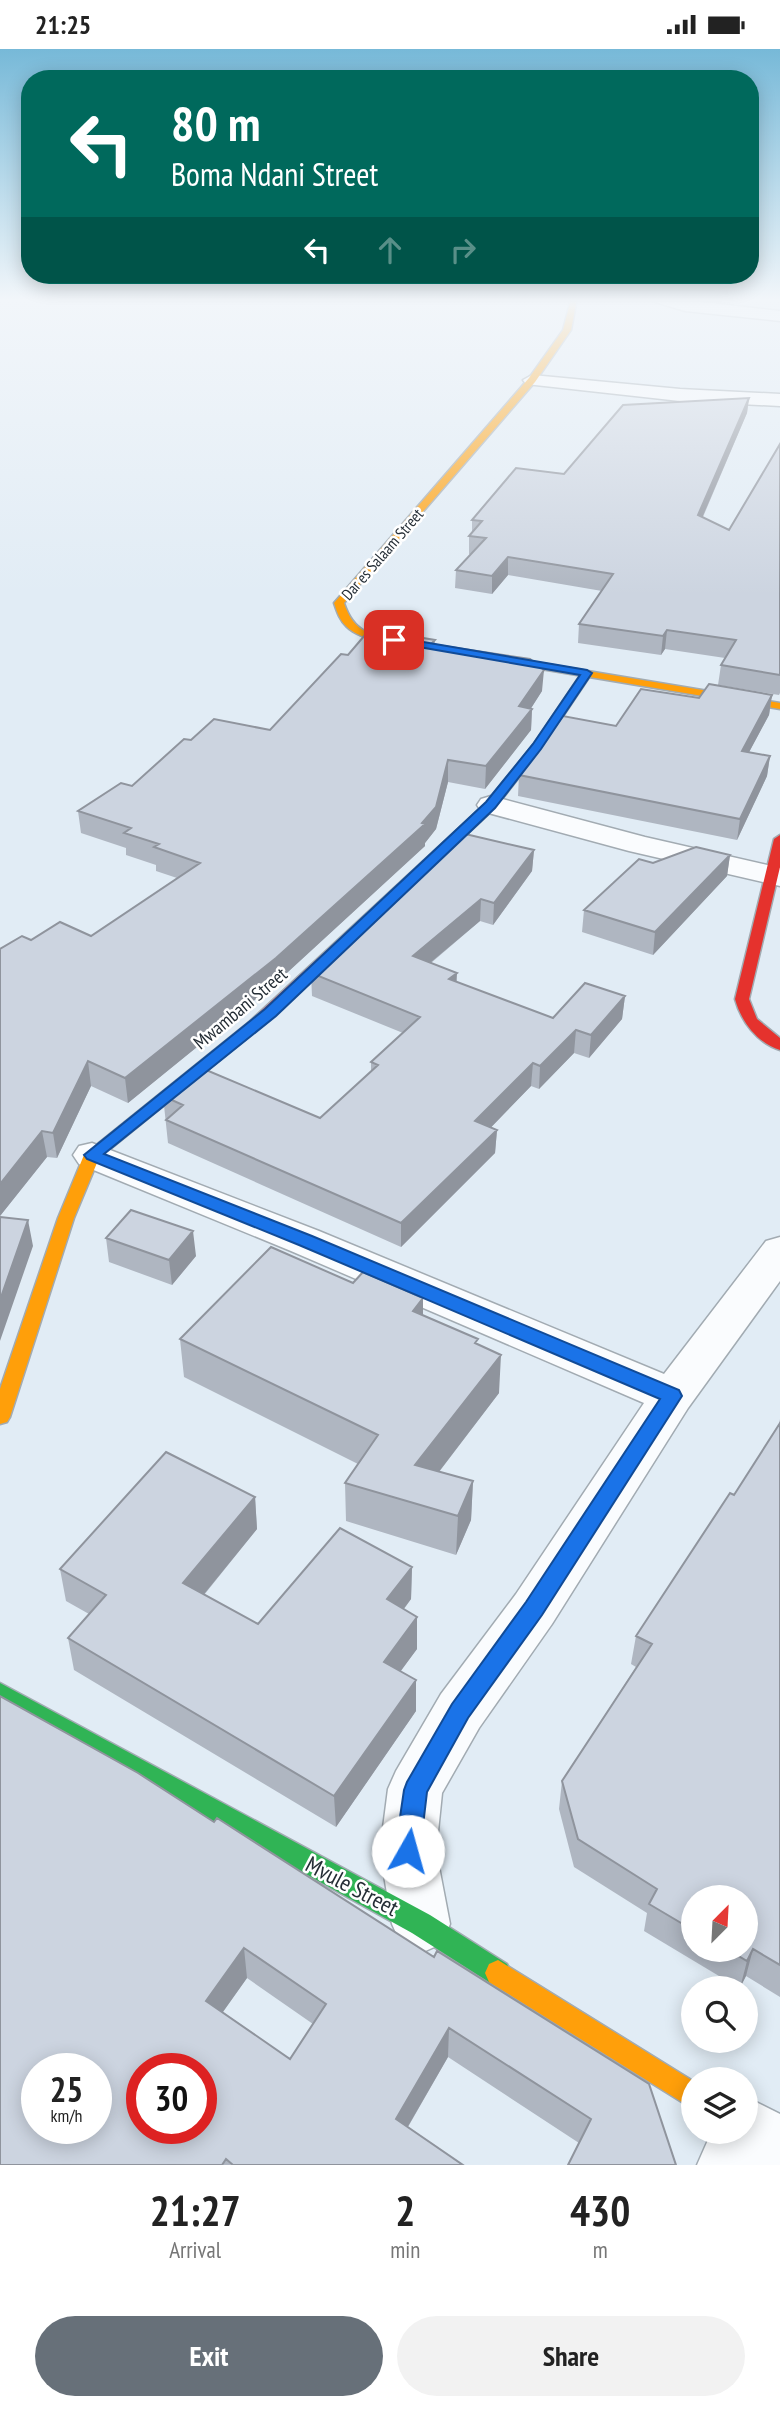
<!DOCTYPE html>
<style>
:root{--surface:#fff;--page:#f2f2f2;--text:#222;--muted:#767676;--accent:#677079}
body{margin:0;font-family:"PT Sans Narrow",sans-serif;background:var(--page);color:var(--text);height:100vh;display:flex;flex-direction:column;font-size:26px;white-space:nowrap}
*{box-sizing:border-box;margin:0}
p{font-size:23px;color:var(--muted)}
.icon{flex:none;width:38px;height:38px;fill:none;stroke:currentColor;stroke-width:2;stroke-linecap:round;stroke-linejoin:round}
.map{position:relative;height:2116px;overflow:hidden}
.sheet{display:flex;flex-direction:column;background:var(--surface);flex:1}
.sheet>*{flex:none}
.guide{position:absolute;left:21px;top:21px;width:738px;height:214px;border-radius:28px;box-shadow:0 4px 18px #0003;background:#00695c;color:#fff;overflow:hidden}
.needle{width:46px;rotate:24deg}
.fabs{position:absolute;left:681px;top:1836px;display:grid;gap:14px}
.fabs a{display:grid;place-items:center;width:77px;height:77px;border-radius:50%;background:var(--surface);box-shadow:0 4px 18px #0003;font-size:35px}
.speed{position:absolute;left:21px;top:2004px;display:flex;gap:14px;font-size:35px;font-weight:700;text-align:center}
.speed>*{display:grid;place-content:center;width:91px;height:91px;border-radius:50%;background:var(--surface);box-shadow:0 4px 18px #0003;line-height:1}
.speed small{font-size:18px;font-weight:400}
.speed .limit{border:10px solid #d22;background:#fff;color:#111}
.pin{position:absolute;display:grid;place-items:center;width:60px;height:60px;color:#fff;margin:-30px;border-radius:14px;box-shadow:0 4px 10px #0006}
.me{position:absolute;width:77px;margin:-38px;rotate:7deg;stroke-linejoin:round;filter:drop-shadow(0 0 5px #0008)}
.turn{display:flex;align-items:center;gap:24px;height:147px;padding:0 35px;font-size:32px}
.turn .icon{width:91px;height:91px;stroke-width:2.5}
.turn b{display:block;font-size:49px;line-height:60px}
.lanes{display:flex;align-items:center;height:66px;padding:0 35px;background:#0003;justify-content:center;gap:35px;direction:ltr}
.lanes .off{opacity:.35}
.eta{display:flex;justify-content:space-evenly;align-items:center;height:119px;text-align:center}
.eta b{font-size:42px;font-weight:700;line-height:49px}
.action{display:flex;gap:14px;margin-top:auto;padding:14px 35px}
.action a{flex:1;height:80px;border-radius:42px;background:var(--accent);color:#fff;font-size:28px;font-weight:700;line-height:80px;text-align:center}
.action a+a{background:var(--page);color:var(--text)}
.status{display:flex;justify-content:space-between;align-items:center;height:49px;padding:0 35px;background:var(--surface);direction:ltr}
.status svg{height:19px;fill:currentColor}
.map>svg:first-child{display:block}
.lines{fill:none;stroke-linecap:round;stroke-linejoin:round}
.street-casing{stroke:#a2abb2;stroke-width:3}
.fast-casing{stroke:#a2abb2;stroke-width:3}
.slow-casing{stroke:#a2abb2;stroke-width:3}
.jam-casing{stroke:#a2abb2;stroke-width:3}
.street{fill:#fafcfe;fill-rule:evenodd}
.fast{fill:#30b455;fill-rule:evenodd}
.slow{fill:#ff9f0a;fill-rule:evenodd}
.jam{fill:#e5322d;fill-rule:evenodd}
.wall{fill:#afb6c1;fill-rule:evenodd}
.shaded-wall{fill:#8f949d}
.building{fill:#ccd4e0;stroke:#8f949d;stroke-width:2;fill-rule:evenodd}
.route{fill:#1a73e8;stroke:#114b97;stroke-width:2}
.labels{text-anchor:middle;stroke-width:5;stroke-linejoin:round;paint-order:stroke}
.far-street-label{font-size:16px;fill:#252e36;stroke:#fff}
.street-label{font-size:19px;fill:#252e36;stroke:#fff}
.near-street-label{font-size:23px;fill:#252e36;stroke:#fff}
</style>
<div class="status"><b>21:25</b><svg viewBox="0 0 49 12"><path d="M0 12V9h3v3zM5 12V6h3v6zM10 12V3h3v9zM15 12V0h3v12zM26 1h20v11H26zM47 4h2v5h-2z"/></svg></div>
<div class="map">
<svg width="780" height="2116" viewBox="0 0 780 2116">
<rect width="100%" height="100%" fill="#e1ecf5"/>
<g class="lines">
<defs>
<path id="street" d="M 653,250 L 677,250 L 780,262 L 780,272 L 685,262 L 655,253 Z
M 532,326 L 680,340 L 780,345 L 780,357 L 680,352 L 526,335 L 523,331 Z
M 491,747 L 645,788 L 780,819 L 780,837 L 629,802 L 481,762 L 477,756 L 481,750 Z
M 92,1094 L 319,1182 L 664,1325 L 766,1192 L 780,1188 L 780,1232 L 688,1359 L 552,1575 L 479,1679 L 442,1744 L 436,1802 L 450,1875 L 441,1895 L 421,1904 L 401,1895 L 392,1875 L 380,1802 L 388,1740 L 396,1722 L 441,1645 L 516,1545 L 644,1354 L 291,1202 L 79,1115 L 73,1106 L 79,1097 Z
M 746,2048 L 780,2065 L 780,2116 L 697,2116 L 712,2082 L 746,2082 Z"/>
<path id="fast" d="M 0,1634 L 430,1866 L 507,1915 L 511,1924 L 507,1933 L 498,1937 L 489,1933 L 412,1884 L 0,1655 Z"/>
<path id="slow" d="M 571,250 L 577,250 L 571,281 L 535,333 L 344,554 C 360,603 398,578 425,596 C 413,605 358,590 347,578 C 340,572 337,563 334,554 L 529,329 L 563,281 Z
M 486,605 L 780,654 L 780,660 L 482,610 L 481,608 Z
M 253,973 L 260,977 L 258,980 L 99,1109 L 74,1169 L 10,1368 L 7,1373 L 0,1375 L 0,1340 L 58,1169 L 84,1106 L 248,974 Z
M 498,1911 L 693,2032 L 693,2060 L 489,1933 L 485,1924 L 489,1915 Z"/>
<path id="jam" d="M 583,622 L 592,624 L 541,700 L 495,759 L 258,980 L 248,980 L 246,977 L 248,974 L 487,753 L 533,696 Z
M 780,786 L 780,818 L 749,950 L 757,970 L 780,989 L 780,1001 C 757,994 741,972 735,950 L 774,790 Z"/>
</defs>
<use href="#street" class="street-casing"/>
<use href="#fast" class="fast-casing"/>
<use href="#slow" class="slow-casing"/>
<use href="#jam" class="jam-casing"/>
<use href="#street" class="street"/>
<use href="#fast" class="fast"/>
<use href="#slow" class="slow"/>
<use href="#jam" class="jam"/>
</g>
<path class="wall" d="M 749,349 L 747,364 L 703,468 L 729,481 L 780,395 L 780,644 L 779,646 L 718,636 L 721,616 L 725,609 L 665,600 L 661,606 L 578,594 L 579,575 L 602,542 L 508,526 L 492,545 L 455,539 L 456,521 L 471,505 L 469,505 L 469,487 L 472,484 L 472,471 L 564,425 Z
M 435,591 L 435,595 L 542,642 L 531,659 L 532,660 L 531,681 L 485,740 L 448,733 L 436,780 L 425,794 L 425,797 L 277,933 L 128,1054 L 91,1037 L 57,1109 L 47,1108 L 0,1167 L 0,900 L 31,891 L 91,887 L 177,829 L 156,822 L 156,816 L 126,806 L 126,799 L 81,784 L 78,762 L 132,737 L 191,691 L 270,681 L 348,606 Z
M 772,646 L 769,666 L 749,703 L 770,707 L 767,727 L 737,791 L 518,747 L 519,726 L 616,677 L 699,649 Z
M 534,801 L 532,822 L 493,876 L 480,872 L 431,914 L 456,933 L 553,969 L 625,947 L 622,970 L 589,1009 L 574,1004 L 539,1040 L 531,1037 L 491,1078 L 497,1081 L 495,1104 L 401,1198 L 168,1094 L 163,1047 L 320,1069 L 371,1023 L 371,1013 L 403,984 L 312,947 L 311,924 Z
M 730,806 L 727,827 L 653,906 L 582,883 L 584,861 L 653,814 Z
M 106,1189 L 196,1207 L 172,1236 L 109,1213 Z
M 423,1266 L 478,1296 L 499,1344 L 439,1423 L 473,1432 L 471,1471 L 456,1506 L 346,1472 L 345,1434 L 358,1415 L 184,1328 L 180,1290 Z
M 780,1370 L 780,1948 L 746,1927 L 739,1939 L 644,1882 L 647,1864 L 574,1818 L 559,1760 L 562,1732 L 636,1618 L 631,1615 L 636,1587 L 734,1446 L 779,1375 ZM 693,1848 L 746,1900 L 693,1900 Z
M 255,1448 L 257,1480 L 204,1546 L 258,1575 L 412,1518 L 411,1550 L 404,1560 L 417,1600 L 400,1622 L 416,1631 L 416,1662 L 336,1778 L 74,1621 L 68,1589 L 89,1565 L 66,1552 L 60,1520 Z
M 0,1647 L 676,2116 L 579,2094 L 448,2008 L 408,2078 L 463,2116 L 0,2116 ZM 247,1929 L 313,1975 L 290,2010 L 223,1963 Z"/>
<path class="shaded-wall" d="M 749,349 L 747,364 L 696,483 L 698,466 Z
M 508,508 L 508,526 L 492,545 L 492,527 Z
M 667,581 L 665,600 L 661,606 L 663,587 Z
M 544,621 L 542,642 L 523,672 L 532,660 L 531,681 L 485,740 L 486,717 L 519,657 Z
M 772,646 L 769,666 L 739,722 L 742,702 Z
M 770,707 L 767,727 L 737,791 L 740,770 Z
M 448,711 L 448,733 L 436,780 L 425,794 L 425,797 L 277,933 L 128,1054 L 125,1029 L 422,774 Z
M 534,801 L 532,822 L 493,876 L 494,854 Z
M 730,806 L 727,827 L 653,906 L 655,883 Z
M 481,850 L 480,872 L 412,929 L 413,907 Z
M 457,924 L 456,946 L 449,930 Z
M 625,947 L 622,970 L 589,1009 L 591,986 Z
M 576,981 L 574,1004 L 539,1040 L 540,1017 Z
M 88,1012 L 91,1037 L 57,1109 L 53,1084 Z
M 533,1014 L 531,1037 L 474,1096 L 475,1072 Z
M 497,1081 L 495,1104 L 401,1198 L 401,1174 Z
M 42,1082 L 47,1108 L 0,1167 L 0,1135 Z
M 28,1171 L 33,1197 L 0,1292 L 0,1251 Z
M 193,1182 L 196,1207 L 172,1236 L 169,1211 Z
M 423,1249 L 423,1287 L 413,1262 Z
M 501,1306 L 499,1344 L 415,1454 L 415,1416 Z
M 473,1432 L 471,1471 L 456,1506 L 458,1467 Z
M 255,1448 L 257,1480 L 187,1566 L 183,1534 Z
M 412,1518 L 411,1550 L 387,1582 L 387,1550 Z
M 417,1568 L 417,1600 L 384,1645 L 384,1613 Z
M 416,1631 L 416,1662 L 336,1778 L 334,1747 Z
M 244,1899 L 247,1929 L 210,1981 L 206,1952 Z
M 753,1900 L 746,1927 L 740,1939 L 747,1912 Z
M 449,1979 L 448,2008 L 396,2098 L 396,2070 Z"/>
<path class="building" d="M 749,349 L 698,466 L 729,481 L 780,395 L 780,626 L 721,616 L 736,591 L 667,581 L 663,587 L 579,575 L 613,525 L 508,508 L 492,527 L 456,521 L 486,489 L 469,487 L 482,472 L 472,471 L 516,419 L 564,425 L 623,356 Z
M 381,582 L 435,591 L 431,595 L 530,610 L 544,621 L 519,657 L 532,660 L 486,717 L 448,711 L 436,758 L 422,774 L 425,775 L 276,909 L 125,1029 L 88,1012 L 53,1084 L 42,1082 L 0,1135 L 0,900 L 22,887 L 31,891 L 60,873 L 91,887 L 200,814 L 154,798 L 159,795 L 124,784 L 131,779 L 78,762 L 121,734 L 132,737 L 184,690 L 191,691 L 214,670 L 270,681 L 341,605 L 348,606 L 365,586 Z
M 709,635 L 772,646 L 742,702 L 770,707 L 740,770 L 519,726 L 563,667 L 616,677 L 641,640 L 699,649 Z
M 461,784 L 534,801 L 494,854 L 481,850 L 413,907 L 457,924 L 449,930 L 553,969 L 585,934 L 625,947 L 591,986 L 576,981 L 540,1017 L 533,1014 L 475,1072 L 497,1081 L 401,1174 L 166,1071 L 183,1056 L 163,1047 L 199,1018 L 320,1069 L 378,1016 L 371,1013 L 420,968 L 311,924 Z
M 696,798 L 730,806 L 655,883 L 584,861 L 639,810 L 653,814 Z
M 131,1161 L 193,1182 L 169,1211 L 106,1189 Z
M 0,1168 L 28,1171 L 0,1251 Z
M 271,1198 L 353,1234 L 363,1223 L 423,1249 L 413,1262 L 478,1290 L 475,1294 L 501,1306 L 415,1416 L 473,1432 L 458,1467 L 345,1434 L 378,1386 L 180,1290 Z
M 780,1374 L 780,1916 L 753,1900 L 747,1912 L 727,1900 L 746,1900 L 746,1848 L 693,1848 L 693,1881 L 649,1855 L 657,1840 L 578,1790 L 562,1732 L 652,1595 L 636,1587 L 730,1444 L 734,1446 Z
M 166,1403 L 255,1448 L 183,1534 L 258,1575 L 340,1479 L 412,1518 L 387,1550 L 417,1568 L 384,1613 L 416,1631 L 334,1747 L 68,1589 L 106,1546 L 60,1520 Z
M 0,1647 L 138,1724 L 214,1773 L 217,1769 L 434,1908 L 437,1902 L 649,2035 L 676,2116 L 568,2116 L 591,2070 L 449,1979 L 396,2070 L 463,2116 L 233,2116 L 226,2110 L 222,2116 L 0,2116 ZM 244,1899 L 326,1955 L 290,2010 L 206,1952 ZM 37,2020 L 96,2020 L 96,2079 L 37,2079 ZM 142,2020 L 201,2020 L 201,2079 L 142,2079 Z"/>
<linearGradient id="sky" x2="0" y2="1"><stop stop-color="#77b9d8"/><stop offset="0.46" stop-color="#f2f6fa"/><stop offset="1" stop-color="#f2f6fa" stop-opacity="0"/></linearGradient>
<rect width="780" height="546" fill="url(#sky)"/>
<path class="route" d="M 394,588 L 587,621 L 592,624 L 541,700 L 495,759 L 276,967 L 104,1105 L 312,1187 L 679,1341 L 682,1347 L 542,1566 L 468,1669 L 427,1743 L 420,1802 L 416,1811 L 408,1814 L 399,1811 L 395,1802 L 404,1741 L 407,1733 L 452,1655 L 526,1553 L 660,1350 L 299,1196 L 87,1110 L 84,1106 L 265,960 L 486,753 L 533,695 L 580,626 L 390,593 L 388,591 Z"/>
<g class="labels">
<g class="far-street-label">
<text transform="translate(382 505) rotate(-49)" y="6">Dar es Salaam Street</text>
</g>
<g class="street-label">
<text transform="translate(240 959) rotate(-40)" y="7">Mwambani Street</text>
</g>
<g class="near-street-label">
<text transform="translate(352 1837) rotate(28)" y="8">Mvule Street</text>
</g>
</g>
</svg>
<div class="fabs">
<a><svg class="needle" viewBox="-14 -14 28 28"><path d="M0-13l5 13h-10z" fill="#e53935"/><path d="M0 13l5-13h-10z" fill="#767676"/></svg></a>
<a><svg class="icon" aria-label="search" viewBox="0 0 24 24"><circle cx="10" cy="10" r="6"/><path d="M15 15l6 6"/></svg></a>
<a><svg class="icon" aria-label="layers" viewBox="0 0 24 24"><path d="M12 4l9 5-9 5-9-5zM3 14l9 5 9-5"/></svg></a>
</div>
<div class="speed"><div>25<small>km/h</small></div><div class="limit">30</div></div>
<div class="pin" style="left:394px;top:591px;background:#d93025"><svg class="icon" aria-label="arrive" viewBox="0 0 24 24"><path d="M6 21V4h12l-3 4 3 4H6"/></svg></div>
<svg class="me" style="left:408px;top:1802px" viewBox="-20 -20 40 40"><circle r="19" fill="#fff"/><path d="M0-13L10 11 0 6-10 11z" fill="#1a73e8"/></svg>
<div class="guide">
<div class="turn"><svg class="icon" aria-label="left" viewBox="0 0 24 24"><path d="M17 20v-9H6M10 6l-5 5 5 5"/></svg><div><b>80 m</b>Boma Ndani Street</div></div>
<div class="lanes"><svg class="icon" aria-label="left" viewBox="0 0 24 24"><path d="M17 20v-9H6M10 6l-5 5 5 5"/></svg><svg class="icon off" aria-label="ahead" viewBox="0 0 24 24"><path d="M12 20V5M6 11l6-6 6 6"/></svg><svg class="icon off" aria-label="right" viewBox="0 0 24 24"><path d="M7 20v-9h11M14 6l5 5-5 5"/></svg></div>
</div>
</div>
<section class="sheet">
<div class="eta">
<div><b>21:27</b><p>Arrival</p></div>
<div><b>2</b><p>min</p></div>
<div><b>430</b><p>m</p></div>
</div>
<div class="action"><a>Exit</a><a>Share</a></div>
</section>
